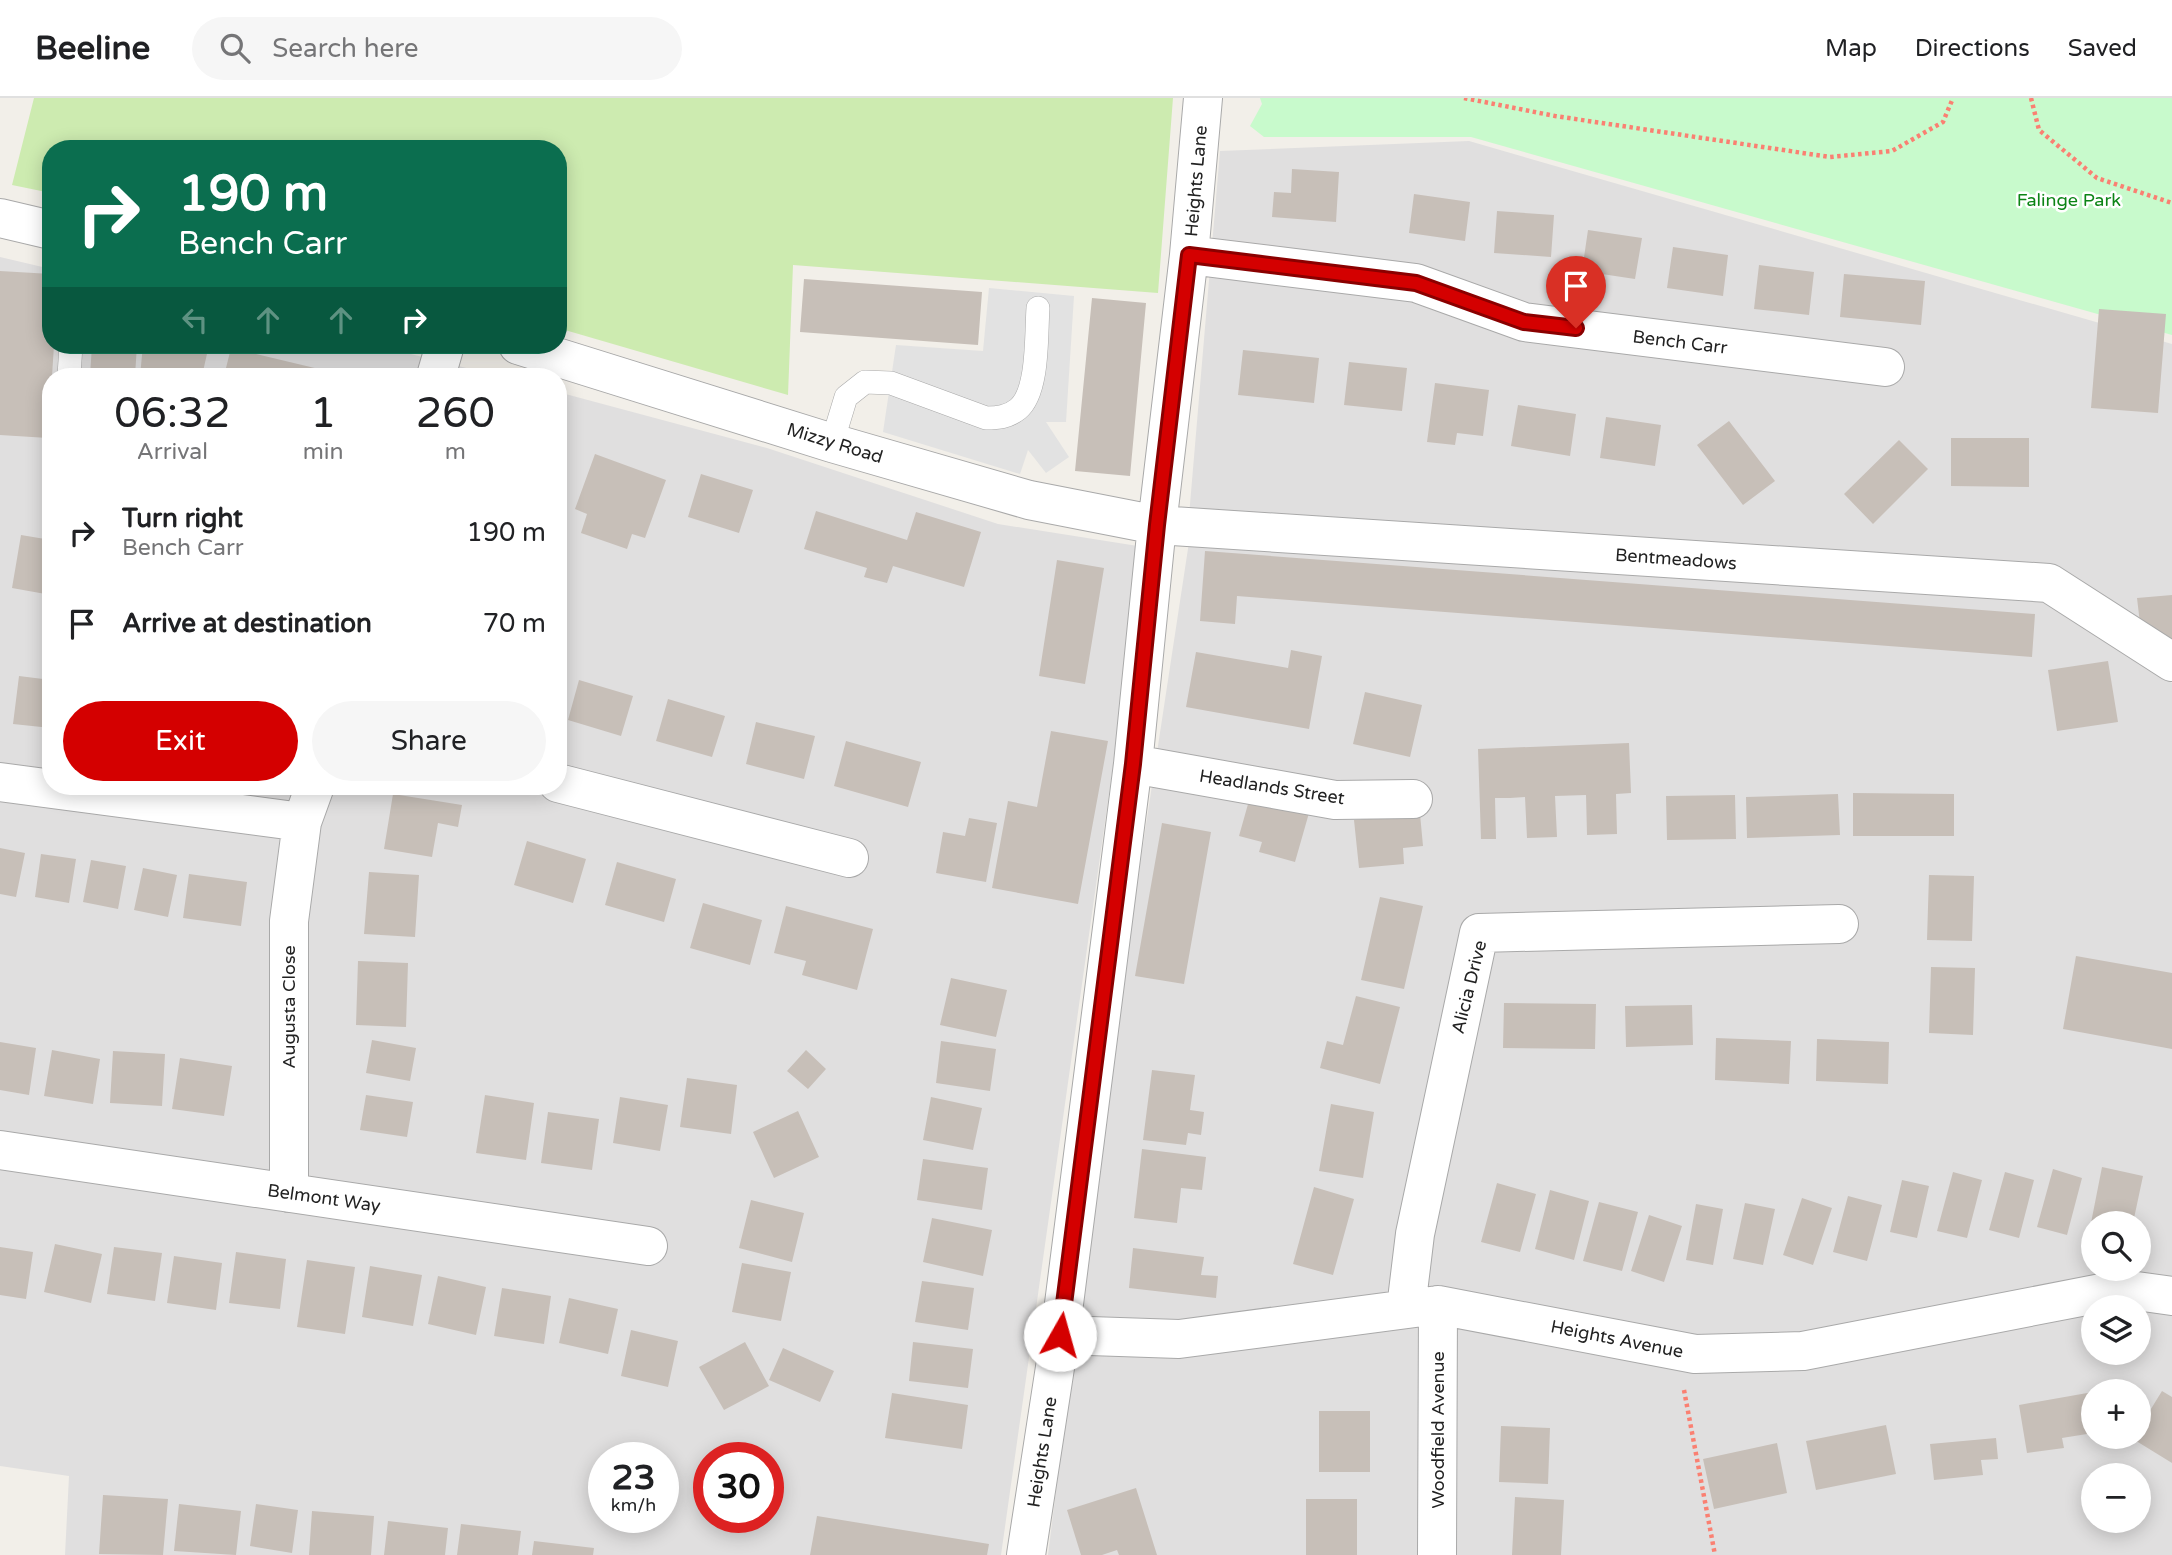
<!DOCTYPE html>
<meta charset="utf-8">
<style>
:root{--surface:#fff;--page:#f6f6f6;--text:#202124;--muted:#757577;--line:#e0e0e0;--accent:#d40000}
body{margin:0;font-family:"Varela Round",sans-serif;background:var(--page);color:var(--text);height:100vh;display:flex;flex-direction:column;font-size:26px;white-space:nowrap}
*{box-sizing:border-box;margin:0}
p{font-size:23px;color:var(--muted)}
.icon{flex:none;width:38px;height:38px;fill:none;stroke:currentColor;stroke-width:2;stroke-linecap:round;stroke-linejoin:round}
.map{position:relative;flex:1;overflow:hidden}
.details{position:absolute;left:42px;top:270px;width:525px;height:427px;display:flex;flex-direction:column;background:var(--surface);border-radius:28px;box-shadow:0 4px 18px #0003}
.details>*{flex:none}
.top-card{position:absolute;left:42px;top:42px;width:525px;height:214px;border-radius:28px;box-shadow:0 4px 18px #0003;background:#0b6e4f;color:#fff;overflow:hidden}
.tools{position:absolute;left:2081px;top:1113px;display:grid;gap:14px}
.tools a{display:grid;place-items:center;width:70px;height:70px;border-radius:50%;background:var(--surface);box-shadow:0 4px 18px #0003;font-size:35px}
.speed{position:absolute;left:588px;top:1344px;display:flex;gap:14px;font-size:35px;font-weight:700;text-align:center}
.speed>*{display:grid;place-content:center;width:91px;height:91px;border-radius:50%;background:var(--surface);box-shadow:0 4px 18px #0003;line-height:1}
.speed small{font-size:18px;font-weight:400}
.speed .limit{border:10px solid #d22;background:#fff;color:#111}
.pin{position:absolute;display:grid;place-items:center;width:60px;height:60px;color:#fff;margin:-72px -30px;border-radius:50% 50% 50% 0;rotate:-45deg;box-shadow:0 0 7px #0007}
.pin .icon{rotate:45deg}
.me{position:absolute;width:77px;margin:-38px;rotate:7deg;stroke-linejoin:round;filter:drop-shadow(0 0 5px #0008)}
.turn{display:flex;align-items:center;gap:24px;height:147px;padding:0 21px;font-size:32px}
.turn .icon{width:91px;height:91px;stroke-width:2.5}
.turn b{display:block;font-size:49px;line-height:60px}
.lanes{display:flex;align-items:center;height:66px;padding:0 21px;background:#0003;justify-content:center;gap:35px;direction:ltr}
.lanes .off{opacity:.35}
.eta{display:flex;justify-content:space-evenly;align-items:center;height:119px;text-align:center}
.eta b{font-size:42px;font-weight:600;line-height:49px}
.button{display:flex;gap:14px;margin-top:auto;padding:14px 21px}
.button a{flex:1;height:80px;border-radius:42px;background:var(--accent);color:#fff;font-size:28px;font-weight:600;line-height:80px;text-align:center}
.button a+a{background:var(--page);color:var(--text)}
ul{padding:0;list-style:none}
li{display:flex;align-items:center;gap:21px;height:91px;padding:0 21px}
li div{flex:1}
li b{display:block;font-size:26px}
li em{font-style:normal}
header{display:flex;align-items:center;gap:42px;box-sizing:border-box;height:98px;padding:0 35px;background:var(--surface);border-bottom:2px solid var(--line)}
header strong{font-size:33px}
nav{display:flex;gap:38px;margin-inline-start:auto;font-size:24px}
.search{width:490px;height:63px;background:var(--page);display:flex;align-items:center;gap:18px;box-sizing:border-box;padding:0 24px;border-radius:38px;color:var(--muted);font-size:26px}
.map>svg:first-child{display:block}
.residential{fill:#e0dfdf;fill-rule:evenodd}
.grass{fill:#cdebb0}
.park{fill:#c8facc}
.parking{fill:#e2e2e2}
.building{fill:#c7bfb8}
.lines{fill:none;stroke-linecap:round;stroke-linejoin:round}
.lane-casing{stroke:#a9a9a9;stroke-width:24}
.street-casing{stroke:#a9a9a9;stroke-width:40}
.path{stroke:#fa8072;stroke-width:4.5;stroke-dasharray:3.5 3.5;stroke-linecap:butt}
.lane{stroke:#fff;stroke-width:23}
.street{stroke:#fff;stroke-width:38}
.route-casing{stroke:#8a0000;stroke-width:18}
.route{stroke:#d40000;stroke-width:12}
.labels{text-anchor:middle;stroke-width:5;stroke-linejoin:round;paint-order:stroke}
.street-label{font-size:18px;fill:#222;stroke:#fff}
.park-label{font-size:18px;fill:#0c8416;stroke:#fff}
</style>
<header>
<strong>Beeline</strong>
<div class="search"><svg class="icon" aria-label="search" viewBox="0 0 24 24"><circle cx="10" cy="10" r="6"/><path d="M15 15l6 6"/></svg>Search here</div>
<nav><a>Map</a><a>Directions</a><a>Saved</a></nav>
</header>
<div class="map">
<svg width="2172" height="1457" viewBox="0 0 2172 1457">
<rect width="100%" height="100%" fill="#f2efe9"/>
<path class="residential" d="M 1469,43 L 2172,246 L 2172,547 L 2047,475 L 1189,418 L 1220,53 Z
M 0,159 L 51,171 L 51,247 L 375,247 L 498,278 L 51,278 L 51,688 L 558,688 L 558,294 L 767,350 L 998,426 L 1144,449 L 1001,1457 L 65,1457 L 69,1378 L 0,1368 ZM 604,1360 L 663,1360 L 663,1419 L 604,1419 ZM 709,1360 L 768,1360 L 768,1419 L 709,1419 Z
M 1191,431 L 2050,498 L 2172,585 L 2172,1457 L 1048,1457 L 1107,983 ZM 2093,1125 L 2138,1125 L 2138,1171 L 2093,1171 ZM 2093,1209 L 2138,1209 L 2138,1255 L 2093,1255 ZM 2093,1293 L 2138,1293 L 2138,1339 L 2093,1339 ZM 2093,1377 L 2138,1377 L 2138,1423 L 2093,1423 Z"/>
<path class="grass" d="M 34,0 L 1173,0 L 1158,195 L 793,167 L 788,297 L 558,230 L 558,51 L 51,51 L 51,95 L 12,87 Z"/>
<path class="park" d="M 1260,0 L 2172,0 L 2172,237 L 1471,39 L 1264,39 L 1250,28 L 1262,6 Z"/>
<path class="parking" d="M 989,190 L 1074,198 L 1066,324 L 1046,324 L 1069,359 L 1046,375 L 1028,352 L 1020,376 L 883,334 L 896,247 L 983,253 Z"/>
<path class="building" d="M 1292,71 L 1339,74 L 1336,124 L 1272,119 L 1274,94 L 1291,95 Z
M 1414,96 L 1470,104 L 1465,143 L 1409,135 Z
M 1497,113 L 1554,117 L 1551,159 L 1494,155 Z
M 1588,132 L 1642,140 L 1635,181 L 1582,173 Z
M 1673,149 L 1728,157 L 1723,198 L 1667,190 Z
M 1759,167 L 1814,174 L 1809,217 L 1754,211 Z
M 0,173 L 51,176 L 51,247 L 54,247 L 48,340 L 0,337 Z
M 1844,176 L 1925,183 L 1921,227 L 1840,219 Z
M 804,181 L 982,194 L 978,247 L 800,234 Z
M 1092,200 L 1146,205 L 1130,378 L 1075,373 Z
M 2099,211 L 2166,216 L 2158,315 L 2091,310 Z
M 92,247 L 137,247 L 135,278 L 90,278 Z
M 143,247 L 209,247 L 202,278 L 140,278 Z
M 231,250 L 344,277 L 344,278 L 224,278 Z
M 1243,252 L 1319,260 L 1314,305 L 1238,297 Z
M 1349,264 L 1407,270 L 1402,313 L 1344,307 Z
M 1435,285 L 1489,292 L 1483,338 L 1457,335 L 1455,347 L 1427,344 Z
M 1518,307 L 1576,316 L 1570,358 L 1511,348 Z
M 1606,319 L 1661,327 L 1655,368 L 1600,360 Z
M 1729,323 L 1775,383 L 1743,407 L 1697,347 Z
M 1951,340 L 2029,340 L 2029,389 L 1951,388 Z
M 1899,342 L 1928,371 L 1873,426 L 1844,396 Z
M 595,356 L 666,382 L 645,440 L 632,436 L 627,451 L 581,435 L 587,416 L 575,411 Z
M 701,376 L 753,392 L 739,435 L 688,419 Z
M 816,413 L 907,442 L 916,414 L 981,434 L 964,489 L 893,468 L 887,485 L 864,479 L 867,470 L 804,451 Z
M 21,437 L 51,442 L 51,497 L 12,490 Z
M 1205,453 L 2035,516 L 2032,559 L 1237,498 L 1235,526 L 1200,523 Z
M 1057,462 L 1104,470 L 1085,586 L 1039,578 Z
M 2172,497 L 2172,550 L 2141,534 L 2137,500 Z
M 1291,552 L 1322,558 L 1309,631 L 1186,609 L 1196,554 L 1288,570 Z
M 2108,563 L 2118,624 L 2057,633 L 2048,572 Z
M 19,578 L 51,582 L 51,630 L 13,626 Z
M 579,582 L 633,598 L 621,638 L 568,622 Z
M 1365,594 L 1422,607 L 1410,659 L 1353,646 Z
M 668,601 L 725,618 L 712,659 L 656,643 Z
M 756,624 L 815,638 L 804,681 L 746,666 Z
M 1051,633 L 1108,643 L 1078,806 L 992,790 L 1008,703 L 1037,709 Z
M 846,643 L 921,664 L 908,709 L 834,688 Z
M 1629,645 L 1631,695 L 1616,696 L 1617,736 L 1587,737 L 1586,697 L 1555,698 L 1557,739 L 1527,740 L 1525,699 L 1510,700 L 1495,700 L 1496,741 L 1481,741 L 1478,651 Z
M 1853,695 L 1954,696 L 1954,738 L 1853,738 Z
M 393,696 L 462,707 L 458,729 L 438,725 L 432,759 L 384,751 Z
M 1838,696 L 1840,737 L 1747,740 L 1746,699 Z
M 1735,697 L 1736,741 L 1667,742 L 1666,698 Z
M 1250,699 L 1309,715 L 1295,764 L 1259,754 L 1262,744 L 1239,738 Z
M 1420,716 L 1423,748 L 1403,750 L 1404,766 L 1359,770 L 1354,722 Z
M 969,720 L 997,725 L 986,784 L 936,775 L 943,734 L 965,738 Z
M 1162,725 L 1211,734 L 1184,886 L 1135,878 Z
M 527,743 L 586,761 L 573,805 L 514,787 Z
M 0,750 L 25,755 L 16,799 L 0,796 Z
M 41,756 L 76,761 L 69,805 L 35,799 Z
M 91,762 L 126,768 L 118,811 L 83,804 Z
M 617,764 L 676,781 L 664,824 L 605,807 Z
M 143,770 L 177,777 L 168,819 L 134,812 Z
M 369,774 L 419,777 L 415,839 L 364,836 Z
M 189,776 L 247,784 L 241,828 L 183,820 Z
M 1929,777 L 1974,778 L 1972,843 L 1927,842 Z
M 1380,799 L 1423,808 L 1404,891 L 1361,882 Z
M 703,805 L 762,822 L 750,867 L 690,850 Z
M 786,808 L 873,831 L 857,892 L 802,877 L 806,863 L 774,855 Z
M 2076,858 L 2172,875 L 2172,951 L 2063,931 Z
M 358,863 L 408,865 L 406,929 L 356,927 Z
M 1931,869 L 1975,870 L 1973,937 L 1929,935 Z
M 951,880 L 1007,892 L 996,939 L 940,927 Z
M 1356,898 L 1400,909 L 1380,986 L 1320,970 L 1327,943 L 1343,947 Z
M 1504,905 L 1596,906 L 1595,951 L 1503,950 Z
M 1692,907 L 1693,947 L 1626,949 L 1625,908 Z
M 1716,940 L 1791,943 L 1789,986 L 1715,982 Z
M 1817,941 L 1889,944 L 1888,986 L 1816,983 Z
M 372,942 L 416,950 L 410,983 L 366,975 Z
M 941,943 L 996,951 L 990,993 L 936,985 Z
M 0,944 L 36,950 L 29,997 L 0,992 Z
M 52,952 L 100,961 L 93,1006 L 44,998 Z
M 806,952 L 826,971 L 808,991 L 787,973 Z
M 113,953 L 165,956 L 162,1008 L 110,1005 Z
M 180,960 L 232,968 L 224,1018 L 172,1011 Z
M 1152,972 L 1195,977 L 1190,1012 L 1204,1014 L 1201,1037 L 1188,1035 L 1186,1047 L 1143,1042 Z
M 687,980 L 737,987 L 731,1036 L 680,1029 Z
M 366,997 L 413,1004 L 407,1039 L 360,1032 Z
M 485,997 L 534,1005 L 526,1062 L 476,1055 Z
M 620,999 L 668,1007 L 660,1053 L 613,1045 Z
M 931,999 L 982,1010 L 973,1052 L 923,1042 Z
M 1331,1006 L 1374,1014 L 1363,1080 L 1319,1073 Z
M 798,1013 L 819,1059 L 774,1080 L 753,1034 Z
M 548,1014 L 599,1021 L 592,1072 L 541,1065 Z
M 1142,1051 L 1206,1059 L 1202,1092 L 1181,1090 L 1177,1125 L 1134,1120 Z
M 923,1061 L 988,1070 L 982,1112 L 917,1102 Z
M 2102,1069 L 2143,1078 L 2133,1125 L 2093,1125 L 2093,1130 L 2090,1130 Z
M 2053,1071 L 2082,1080 L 2067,1137 L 2037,1129 Z
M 1953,1074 L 1982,1082 L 1967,1140 L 1937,1133 Z
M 2005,1074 L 2034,1082 L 2019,1140 L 1989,1132 Z
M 1902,1082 L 1929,1088 L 1917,1140 L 1890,1134 Z
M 1497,1085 L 1536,1096 L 1520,1154 L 1481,1144 Z
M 1314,1089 L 1354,1101 L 1333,1177 L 1293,1166 Z
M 1550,1092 L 1589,1103 L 1574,1162 L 1535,1151 Z
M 1848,1098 L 1882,1107 L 1867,1163 L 1833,1154 Z
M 1802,1100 L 1832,1110 L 1813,1167 L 1783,1157 Z
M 751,1102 L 804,1115 L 792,1164 L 739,1150 Z
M 1599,1104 L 1638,1114 L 1622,1173 L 1583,1163 Z
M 1745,1105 L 1775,1111 L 1763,1167 L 1733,1161 Z
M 1696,1106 L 1723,1111 L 1713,1167 L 1686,1162 Z
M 1649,1117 L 1682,1128 L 1664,1184 L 1631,1173 Z
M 932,1120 L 992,1132 L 983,1178 L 923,1164 Z
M 55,1146 L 102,1156 L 91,1205 L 44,1194 Z
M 0,1149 L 33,1154 L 26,1201 L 0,1197 Z
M 114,1149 L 162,1155 L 155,1203 L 107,1196 Z
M 1133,1150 L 1204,1159 L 1201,1177 L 1218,1178 L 1216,1200 L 1129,1190 Z
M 236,1154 L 286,1161 L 280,1211 L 229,1205 Z
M 174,1158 L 222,1165 L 216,1212 L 167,1205 Z
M 307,1162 L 355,1169 L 345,1236 L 297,1229 Z
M 742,1165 L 791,1174 L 781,1223 L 732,1214 Z
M 370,1168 L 422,1177 L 413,1228 L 362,1219 Z
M 438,1178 L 486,1189 L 476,1237 L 428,1226 Z
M 922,1183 L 974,1190 L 968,1232 L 915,1224 Z
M 502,1190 L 551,1198 L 544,1246 L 494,1238 Z
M 569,1200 L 618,1211 L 608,1256 L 559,1245 Z
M 631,1232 L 678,1243 L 668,1289 L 621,1278 Z
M 745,1244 L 769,1288 L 724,1312 L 699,1269 Z
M 913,1244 L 973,1251 L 968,1290 L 909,1283 Z
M 783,1250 L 834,1273 L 820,1304 L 769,1282 Z
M 2162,1293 L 2172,1299 L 2172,1365 L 2133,1341 L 2138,1339 L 2138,1332 Z
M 2093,1294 L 2093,1335 L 2062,1340 L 2064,1350 L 2027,1355 L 2019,1307 Z
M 892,1295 L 968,1307 L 962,1351 L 885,1340 Z
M 1319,1313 L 1370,1313 L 1370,1374 L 1319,1374 Z
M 1886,1327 L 1896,1376 L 1816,1392 L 1806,1343 Z
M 1501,1328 L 1550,1330 L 1548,1386 L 1499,1384 Z
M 1996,1340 L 1998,1361 L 1981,1362 L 1983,1377 L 1934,1382 L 1930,1346 Z
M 1777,1345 L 1787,1395 L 1714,1411 L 1703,1361 Z
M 1136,1390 L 1157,1457 L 1119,1457 L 1117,1452 L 1102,1457 L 1081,1457 L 1067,1412 Z
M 103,1397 L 168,1401 L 163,1457 L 99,1456 Z
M 1515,1399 L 1564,1402 L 1561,1457 L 1512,1457 Z
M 1306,1401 L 1357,1401 L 1357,1457 L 1306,1457 Z
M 179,1406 L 241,1413 L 236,1457 L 174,1453 Z
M 256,1406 L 298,1412 L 292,1455 L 250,1448 Z
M 312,1413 L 374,1418 L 371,1457 L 309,1457 Z
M 817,1418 L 989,1446 L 987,1457 L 810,1457 Z
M 388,1423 L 448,1430 L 445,1457 L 384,1457 Z
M 461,1426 L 521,1433 L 518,1457 L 457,1457 Z
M 534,1443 L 594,1450 L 593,1457 L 532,1457 Z"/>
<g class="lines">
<defs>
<path id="lane" d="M 69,278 L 71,247
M 832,345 L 846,299 L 865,284 L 891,285 L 986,320 C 998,320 1008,319 1018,311 C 1039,294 1036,236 1038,210"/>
<path id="street" d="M 0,120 L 51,132
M 1189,157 L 1416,185 L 1524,224 L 1885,269
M 518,247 L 832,345 L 1029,402 L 1157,427 L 2049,485 L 2172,564
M 436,278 L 445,247
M 1133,666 L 1335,702 L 1413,701
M 0,684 L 302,724
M 558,685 L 849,760
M 0,1052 L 648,1148
M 289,1095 L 289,823 L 302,724 L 315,688
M 1406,1210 L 1415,1136 L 1479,835 L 1839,826
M 1060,1237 L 1179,1241 L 1438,1207 L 1695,1256 L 1803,1253 L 2122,1191 L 2172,1198
M 1026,1457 L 1060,1237 L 1133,666 L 1157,427 L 1189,157 L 1203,0
M 1437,1457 L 1438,1207"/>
</defs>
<use href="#lane" class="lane-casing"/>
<use href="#street" class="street-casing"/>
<path class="path" d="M 1464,0 L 1555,18 L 1830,59 L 1892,53 L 1943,24 L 1953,0
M 2031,0 L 2039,32 L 2097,80 L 2172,105
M 1684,1292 L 1715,1457"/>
<use href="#lane" class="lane"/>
<use href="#street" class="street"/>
</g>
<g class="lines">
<defs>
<path id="route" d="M 1060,1237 L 1133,666 L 1157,427 L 1189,157 L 1416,185 L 1524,224 L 1576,230"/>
</defs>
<use href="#route" class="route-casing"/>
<use href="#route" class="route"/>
</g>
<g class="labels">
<g class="street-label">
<text transform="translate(1196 83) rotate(-85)" y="6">Heights Lane</text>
<text transform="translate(1680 244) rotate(7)" y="6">Bench Carr</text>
<text transform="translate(835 345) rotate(17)" y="6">Mizzy Road</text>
<text transform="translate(1676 461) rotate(4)" y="6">Bentmeadows</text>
<text transform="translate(1272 689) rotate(9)" y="6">Headlands Street</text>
<text transform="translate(1469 889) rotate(-76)" y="6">Alicia Drive</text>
<text transform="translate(289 909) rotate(-90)" y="6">Augusta Close</text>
<text transform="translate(324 1100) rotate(8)" y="6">Belmont Way</text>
<text transform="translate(1617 1241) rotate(11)" y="6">Heights Avenue</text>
<text transform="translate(1438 1332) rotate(-90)" y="6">Woodfield Avenue</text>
<text transform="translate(1042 1354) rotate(-81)" y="6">Heights Lane</text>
</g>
<g class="park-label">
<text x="2069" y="108">Falinge Park</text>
</g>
</g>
</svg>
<div class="tools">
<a><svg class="icon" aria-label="search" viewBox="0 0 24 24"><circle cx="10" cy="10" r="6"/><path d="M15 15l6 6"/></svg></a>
<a><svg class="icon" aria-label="layers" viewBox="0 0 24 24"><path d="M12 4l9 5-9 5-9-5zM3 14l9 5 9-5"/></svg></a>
<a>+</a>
<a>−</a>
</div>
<div class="speed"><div>23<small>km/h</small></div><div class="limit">30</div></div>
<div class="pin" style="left:1576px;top:230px;background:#d93025"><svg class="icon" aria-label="arrive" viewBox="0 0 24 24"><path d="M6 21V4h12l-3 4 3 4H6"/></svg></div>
<svg class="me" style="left:1060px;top:1237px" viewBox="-20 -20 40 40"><circle r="19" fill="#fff"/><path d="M0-13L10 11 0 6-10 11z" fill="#d40000"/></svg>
<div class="top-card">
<div class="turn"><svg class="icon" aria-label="right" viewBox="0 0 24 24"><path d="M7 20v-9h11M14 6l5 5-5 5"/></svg><div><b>190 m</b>Bench Carr</div></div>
<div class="lanes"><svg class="icon off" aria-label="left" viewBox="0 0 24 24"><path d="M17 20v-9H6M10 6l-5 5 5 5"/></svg><svg class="icon off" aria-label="ahead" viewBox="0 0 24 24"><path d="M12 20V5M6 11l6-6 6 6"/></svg><svg class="icon off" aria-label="ahead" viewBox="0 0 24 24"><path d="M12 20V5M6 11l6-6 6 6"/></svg><svg class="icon" aria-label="right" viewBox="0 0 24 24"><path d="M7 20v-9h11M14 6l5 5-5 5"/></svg></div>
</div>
<section class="details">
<div class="eta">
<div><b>06:32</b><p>Arrival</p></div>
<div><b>1</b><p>min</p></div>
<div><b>260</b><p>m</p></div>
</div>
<ul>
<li><svg class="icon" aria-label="right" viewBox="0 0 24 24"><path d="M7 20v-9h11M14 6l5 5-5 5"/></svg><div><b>Turn right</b><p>Bench Carr</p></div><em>190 m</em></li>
<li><svg class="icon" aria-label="arrive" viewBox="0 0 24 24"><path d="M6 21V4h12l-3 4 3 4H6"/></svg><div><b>Arrive at destination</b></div><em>70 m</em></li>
</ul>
<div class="button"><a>Exit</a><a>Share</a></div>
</section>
</div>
